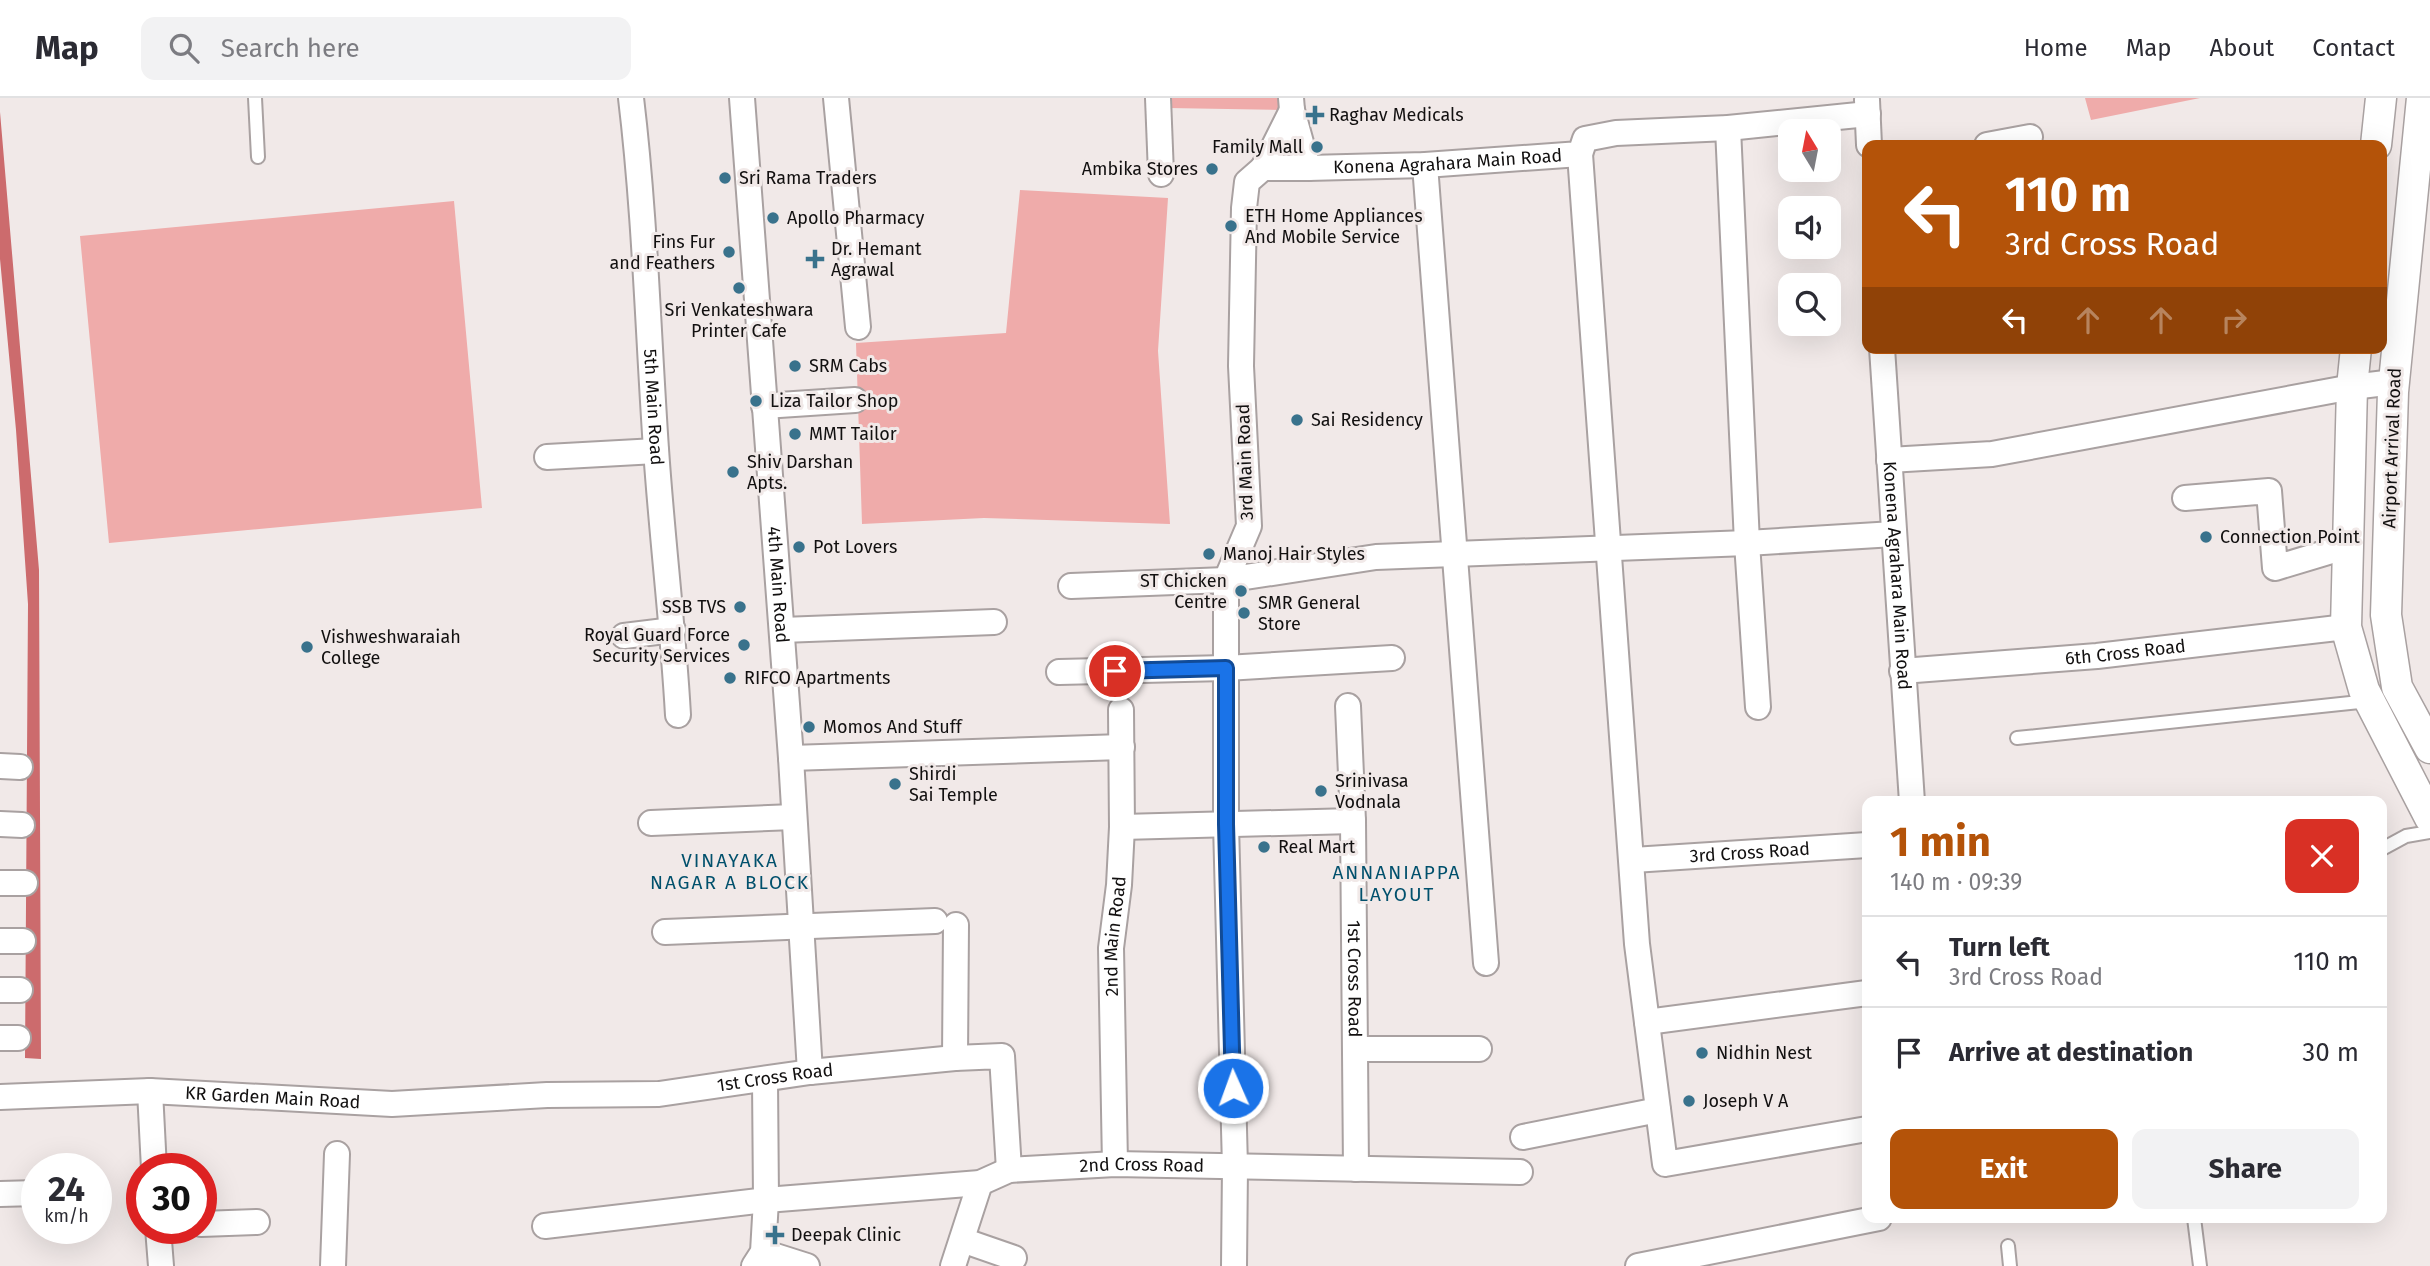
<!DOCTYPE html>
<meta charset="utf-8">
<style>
:root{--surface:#fff;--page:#f2f2f3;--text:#2b2b33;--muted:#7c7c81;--line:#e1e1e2;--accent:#b45309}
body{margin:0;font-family:"Fira Sans",sans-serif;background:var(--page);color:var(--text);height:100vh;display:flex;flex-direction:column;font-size:26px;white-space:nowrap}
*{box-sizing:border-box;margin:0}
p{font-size:23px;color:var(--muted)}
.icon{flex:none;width:38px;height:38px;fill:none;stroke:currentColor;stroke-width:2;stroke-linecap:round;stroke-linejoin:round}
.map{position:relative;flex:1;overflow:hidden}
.sheet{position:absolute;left:1862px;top:698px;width:525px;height:427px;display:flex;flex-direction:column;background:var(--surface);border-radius:14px;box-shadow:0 7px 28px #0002}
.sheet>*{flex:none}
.banner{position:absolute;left:1862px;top:42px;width:525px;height:214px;border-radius:14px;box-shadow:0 7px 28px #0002;background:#b45309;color:#fff;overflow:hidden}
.needle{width:46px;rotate:350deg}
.controls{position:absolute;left:1778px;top:21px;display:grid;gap:14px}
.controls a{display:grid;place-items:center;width:63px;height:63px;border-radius:14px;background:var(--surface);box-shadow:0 7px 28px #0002;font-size:35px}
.speed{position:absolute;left:21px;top:1055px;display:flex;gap:14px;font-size:35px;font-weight:700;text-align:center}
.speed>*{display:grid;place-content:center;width:91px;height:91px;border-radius:50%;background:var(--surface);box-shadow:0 7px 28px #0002;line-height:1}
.speed small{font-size:18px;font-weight:400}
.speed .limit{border:10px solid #d22;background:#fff;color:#111}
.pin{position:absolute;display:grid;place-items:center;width:60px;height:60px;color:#fff;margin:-30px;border:4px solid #fff;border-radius:50%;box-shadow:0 2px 7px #0007}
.me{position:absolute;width:77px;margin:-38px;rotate:358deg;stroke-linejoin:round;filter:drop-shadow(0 0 5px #0008)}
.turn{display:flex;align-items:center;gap:24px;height:147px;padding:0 28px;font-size:32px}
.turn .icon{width:91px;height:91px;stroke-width:2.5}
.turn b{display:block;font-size:49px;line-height:60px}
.lanes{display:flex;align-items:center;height:66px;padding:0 28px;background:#0003;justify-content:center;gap:35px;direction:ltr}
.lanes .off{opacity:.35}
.round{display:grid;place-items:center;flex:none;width:74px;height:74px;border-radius:14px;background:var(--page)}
.headline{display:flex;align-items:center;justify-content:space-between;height:119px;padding:0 28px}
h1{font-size:42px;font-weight:700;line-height:52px;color:var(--accent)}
.button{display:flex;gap:14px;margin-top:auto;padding:14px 28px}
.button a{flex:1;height:80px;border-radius:14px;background:var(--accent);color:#fff;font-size:28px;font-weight:700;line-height:80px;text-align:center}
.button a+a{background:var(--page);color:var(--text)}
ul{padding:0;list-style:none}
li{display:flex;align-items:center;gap:21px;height:91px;padding:0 28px;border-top:2px solid var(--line)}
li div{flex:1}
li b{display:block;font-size:26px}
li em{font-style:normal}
header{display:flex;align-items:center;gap:42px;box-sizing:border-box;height:98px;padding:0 35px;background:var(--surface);border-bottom:2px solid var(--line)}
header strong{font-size:33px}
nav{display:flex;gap:38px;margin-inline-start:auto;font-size:24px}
.search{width:490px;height:63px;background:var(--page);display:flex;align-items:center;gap:18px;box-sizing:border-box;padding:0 24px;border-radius:14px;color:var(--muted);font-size:26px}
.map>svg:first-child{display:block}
.green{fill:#efabaa}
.water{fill:#cc6b6d}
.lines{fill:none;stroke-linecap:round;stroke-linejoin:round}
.service-casing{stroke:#a9a1a1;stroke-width:16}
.minor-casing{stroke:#a9a1a1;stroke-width:28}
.tertiary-casing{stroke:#a9a1a1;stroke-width:33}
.service{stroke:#fff;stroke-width:12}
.minor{stroke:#fff;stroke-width:24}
.tertiary{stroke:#fff;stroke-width:30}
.route-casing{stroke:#114b97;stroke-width:18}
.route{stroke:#1a73e8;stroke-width:12}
.poi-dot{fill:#39728c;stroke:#f1e9e8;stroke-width:2.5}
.labels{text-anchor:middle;stroke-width:6;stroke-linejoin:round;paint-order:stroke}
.poi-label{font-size:18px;fill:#121010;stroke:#f1e9e8;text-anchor:start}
.street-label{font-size:18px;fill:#121010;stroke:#f1e9e8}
.neighbourhood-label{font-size:19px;letter-spacing:2px;fill:#01506c;stroke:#f1e9e8}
</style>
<header>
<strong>Map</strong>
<div class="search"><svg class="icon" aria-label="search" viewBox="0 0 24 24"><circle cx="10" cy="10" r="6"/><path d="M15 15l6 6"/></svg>Search here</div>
<nav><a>Home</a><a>Map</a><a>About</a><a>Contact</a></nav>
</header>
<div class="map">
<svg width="2430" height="1168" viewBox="0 0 2430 1168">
<rect width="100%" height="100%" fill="#f1e9e8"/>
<path class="green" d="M 1167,0 L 1280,0 L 1281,12 L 1168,10 Z
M 2085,0 L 2200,0 L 2091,22 Z
M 1020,92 L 1168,100 L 1158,253 L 1170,426 L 984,420 L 862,426 L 856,245 L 1006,235 Z
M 454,103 L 482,410 L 109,445 L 80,138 Z"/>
<path class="water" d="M 0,14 L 39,472 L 41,961 L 25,960 L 28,506 L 16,332 L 0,161 Z"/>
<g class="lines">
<defs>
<path id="service" d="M 255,0 L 258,59
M 2017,640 L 2369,603
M 2382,751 L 2406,738 L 2430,734
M 2194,1120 L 2200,1168
M 2008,1148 L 2010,1168"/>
<g id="minor">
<path id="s1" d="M 631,0 C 645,116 648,234 656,351 C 662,440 673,528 678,617"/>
<path id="s2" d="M 742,0 L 791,660 L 810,974"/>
<path d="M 836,0 L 858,229"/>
<path d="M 1158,0 L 1161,76"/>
<path id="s3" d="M 1291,0 L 1292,12 L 1308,70 L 1425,67 L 1580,56 L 1585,41 L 1616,35 L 1728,30 L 1868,16"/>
<path d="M 1867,2 L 1869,47"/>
<path d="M 1728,30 L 1747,445 L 1758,609"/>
<path d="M 1987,47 L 2030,39"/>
<path d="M 1580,56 L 1637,846 L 1665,1066 L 1867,1031"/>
<path d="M 1425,67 L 1486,865"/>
<path d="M 1263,70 L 1292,12"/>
<path id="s4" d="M 1882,250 L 1912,704"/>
<path d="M 764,308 L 855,302"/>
<path d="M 547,359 L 656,353"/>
<path d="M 1889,362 L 1992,356 L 2352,289 L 2394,284"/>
<path d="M 2185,400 L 2269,393 L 2275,470 L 2348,448"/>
<path d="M 1071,488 L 1226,482 L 1376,459 L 1747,445 L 1894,436"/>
<path d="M 782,532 L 994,524"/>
<path d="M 624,538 L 673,532"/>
<path id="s5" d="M 1902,573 L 2097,558 L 2346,529"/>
<path d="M 1059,574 L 1226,570 L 1392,560"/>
<path id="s6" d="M 1348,608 L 1353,723 L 1356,1071"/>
<path d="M 791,660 L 1122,649"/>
<path d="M 0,668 L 20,669"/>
<path d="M 651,725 L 794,719"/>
<path d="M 0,726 L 22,727"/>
<path d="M 1122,729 L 1353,723"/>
<path id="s7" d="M 1633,762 L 1867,747"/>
<path d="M 0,785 L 25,785"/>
<path d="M 665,834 L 935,823"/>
<path d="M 0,843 L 23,843"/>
<path d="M 0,892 L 20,892"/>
<path d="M 1647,924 L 1867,895"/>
<path d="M 0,940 L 18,940"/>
<path d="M 1355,951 L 1479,951"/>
<path d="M 955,960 L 956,827"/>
<path d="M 150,993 L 154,1071"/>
<path id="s8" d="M 0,999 L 150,993 L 392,1006 L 547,997 L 659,996 L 810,974 L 955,960 L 1002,958 L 1009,1072"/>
<path d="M 1523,1039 L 1658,1012"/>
<path id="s9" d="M 1115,1066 L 1111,850 L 1119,787 L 1122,729 L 1121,612"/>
<path d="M 0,1096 L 37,1095"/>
<path d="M 201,1126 L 257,1124"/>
<path id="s10" d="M 545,1128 L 766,1102 L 980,1085 L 1009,1072 L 1115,1066 L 1520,1074"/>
<path d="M 158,1130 L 161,1168"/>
<path d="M 962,1142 L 1014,1160"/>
<path d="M 763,1154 L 807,1168"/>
<path d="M 333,1168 L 337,1056"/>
<path d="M 754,1168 L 763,1154 L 766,1102 L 765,983"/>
<path d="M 953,1168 L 980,1085"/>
<path d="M 1234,1168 L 1235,1069 L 1226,726 L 1226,482 L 1249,428 L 1241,268 L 1244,110 L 1247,84 L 1263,70 L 1308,70"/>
<path d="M 1638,1168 L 1879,1120"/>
</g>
<path id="tertiary" d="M 2422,0 L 2393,294 L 2386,517 L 2397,589 L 2430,650
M 2376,47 L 2381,0
M 2356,250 L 2352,289 L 2346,529 L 2364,592 L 2430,720"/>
</defs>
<use href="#service" class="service-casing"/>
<use href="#minor" class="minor-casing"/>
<use href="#tertiary" class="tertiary-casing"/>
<use href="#service" class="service"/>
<use href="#minor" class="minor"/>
<use href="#tertiary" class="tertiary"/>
</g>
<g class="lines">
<defs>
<path id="route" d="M 1115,573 L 1226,570 L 1226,726 L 1233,990"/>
</defs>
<use href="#route" class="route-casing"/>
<use href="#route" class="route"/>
</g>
<g class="poi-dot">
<path d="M1311.5 6.5h7v7h7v7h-7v7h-7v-7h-7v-7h7z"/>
<circle cx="1317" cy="49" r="7"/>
<circle cx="1212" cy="71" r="7"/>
<circle cx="725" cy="80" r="7"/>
<circle cx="773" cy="120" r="7"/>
<circle cx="1231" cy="128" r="7"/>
<circle cx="729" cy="154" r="7"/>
<path d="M811.5 150.5h7v7h7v7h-7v7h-7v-7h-7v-7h7z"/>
<circle cx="739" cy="190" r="7"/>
<circle cx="795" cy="268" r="7"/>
<circle cx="756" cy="303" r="7"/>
<circle cx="1297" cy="322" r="7"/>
<circle cx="795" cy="336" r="7"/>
<circle cx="733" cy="374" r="7"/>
<circle cx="2206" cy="439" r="7"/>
<circle cx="799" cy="449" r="7"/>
<circle cx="1209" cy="456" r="7"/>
<circle cx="1241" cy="493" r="7"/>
<circle cx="740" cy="509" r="7"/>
<circle cx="1244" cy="515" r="7"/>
<circle cx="744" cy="547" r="7"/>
<circle cx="307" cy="549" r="7"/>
<circle cx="730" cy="580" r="7"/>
<circle cx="809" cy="629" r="7"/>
<circle cx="895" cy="686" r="7"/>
<circle cx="1321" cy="693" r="7"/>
<circle cx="1264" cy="749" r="7"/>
<circle cx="1702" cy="955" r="7"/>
<circle cx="1689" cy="1003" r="7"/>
<path d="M771.5 1126.5h7v7h7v7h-7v7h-7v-7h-7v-7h7z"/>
</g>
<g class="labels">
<g class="poi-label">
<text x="1329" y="23">Raghav Medicals</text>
<text x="1303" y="55" text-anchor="end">Family Mall</text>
<text x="1198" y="77" text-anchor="end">Ambika Stores</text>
<text x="739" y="86">Sri Rama Traders</text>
<text x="1245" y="124">ETH Home Appliances<tspan x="1245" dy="21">And Mobile Service</tspan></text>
<text x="787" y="126">Apollo Pharmacy</text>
<text x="715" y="150" text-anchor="end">Fins Fur<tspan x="715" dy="21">and Feathers</tspan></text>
<text x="831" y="157">Dr. Hemant<tspan x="831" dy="21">Agrawal</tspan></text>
<text x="739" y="218" text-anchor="middle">Sri Venkateshwara<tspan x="739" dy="21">Printer Cafe</tspan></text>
<text x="809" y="274">SRM Cabs</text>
<text x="770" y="309">Liza Tailor Shop</text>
<text x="1311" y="328">Sai Residency</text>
<text x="809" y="342">MMT Tailor</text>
<text x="747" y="370">Shiv Darshan<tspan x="747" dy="21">Apts.</tspan></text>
<text x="2220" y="445">Connection Point</text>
<text x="813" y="455">Pot Lovers</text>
<text x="1223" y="462">Manoj Hair Styles</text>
<text x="1227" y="489" text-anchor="end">ST Chicken<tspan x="1227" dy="21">Centre</tspan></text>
<text x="1258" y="511">SMR General<tspan x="1258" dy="21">Store</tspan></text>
<text x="726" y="515" text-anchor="end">SSB TVS</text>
<text x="730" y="543" text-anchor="end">Royal Guard Force<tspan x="730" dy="21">Security Services</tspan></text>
<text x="321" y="545">Vishweshwaraiah<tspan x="321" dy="21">College</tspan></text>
<text x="744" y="586">RIFCO Apartments</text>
<text x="823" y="635">Momos And Stuff</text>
<text x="909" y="682">Shirdi<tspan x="909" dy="21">Sai Temple</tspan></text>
<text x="1335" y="689">Srinivasa<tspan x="1335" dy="21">Vodnala</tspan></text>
<text x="1278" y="755">Real Mart</text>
<text x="1716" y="961">Nidhin Nest</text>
<text x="1703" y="1009">Joseph V A</text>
<text x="791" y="1143">Deepak Clinic</text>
</g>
<g class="street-label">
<text dy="6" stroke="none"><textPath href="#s3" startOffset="212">Konena Agrahara Main Road</textPath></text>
<text dy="6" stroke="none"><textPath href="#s1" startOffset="310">5th Main Road</textPath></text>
<text transform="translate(2392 350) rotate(-88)" y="6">Airport Arrival Road</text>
<text transform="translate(1245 364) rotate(-92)" y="6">3rd Main Road</text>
<text dy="6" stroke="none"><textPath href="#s4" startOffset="228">Konena Agrahara Main Road</textPath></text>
<text dy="6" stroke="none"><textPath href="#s2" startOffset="488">4th Main Road</textPath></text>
<text dy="6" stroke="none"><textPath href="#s5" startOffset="224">6th Cross Road</textPath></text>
<text dy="6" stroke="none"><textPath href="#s7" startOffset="117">3rd Cross Road</textPath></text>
<text dy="6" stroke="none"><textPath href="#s9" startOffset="228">2nd Main Road</textPath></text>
<text dy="6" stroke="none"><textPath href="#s6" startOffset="273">1st Cross Road</textPath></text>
<text dy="6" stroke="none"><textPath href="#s8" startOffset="777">1st Cross Road</textPath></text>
<text dy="6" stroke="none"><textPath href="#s8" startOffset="273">KR Garden Main Road</textPath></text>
<text dy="6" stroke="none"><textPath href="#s10" startOffset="602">2nd Cross Road</textPath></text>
</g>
<g class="neighbourhood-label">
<text x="730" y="769">VINAYAKA<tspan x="730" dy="22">NAGAR A BLOCK</tspan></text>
<text x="1397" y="781">ANNANIAPPA<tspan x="1397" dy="22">LAYOUT</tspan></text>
</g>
</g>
</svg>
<div class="controls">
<a><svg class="needle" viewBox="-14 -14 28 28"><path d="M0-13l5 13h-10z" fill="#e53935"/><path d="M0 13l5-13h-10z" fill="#7c7c81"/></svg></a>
<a><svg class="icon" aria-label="sound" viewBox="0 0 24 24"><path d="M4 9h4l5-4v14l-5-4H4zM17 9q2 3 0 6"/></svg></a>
<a><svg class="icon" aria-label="search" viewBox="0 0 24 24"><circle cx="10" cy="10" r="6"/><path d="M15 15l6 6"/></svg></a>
</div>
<div class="speed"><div>24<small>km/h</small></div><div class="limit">30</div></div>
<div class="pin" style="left:1115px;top:573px;background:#d93025"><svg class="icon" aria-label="arrive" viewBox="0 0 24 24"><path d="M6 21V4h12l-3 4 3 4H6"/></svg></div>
<svg class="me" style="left:1233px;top:990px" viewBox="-20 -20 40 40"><circle r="17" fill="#1a73e8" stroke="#fff" stroke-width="3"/><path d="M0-11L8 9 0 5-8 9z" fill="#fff"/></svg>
<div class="banner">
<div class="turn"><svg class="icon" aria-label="left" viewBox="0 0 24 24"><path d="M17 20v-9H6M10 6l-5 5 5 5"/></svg><div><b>110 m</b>3rd Cross Road</div></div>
<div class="lanes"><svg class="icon" aria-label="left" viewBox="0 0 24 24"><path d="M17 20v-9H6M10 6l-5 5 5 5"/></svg><svg class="icon off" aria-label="ahead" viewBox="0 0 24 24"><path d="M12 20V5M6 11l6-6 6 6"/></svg><svg class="icon off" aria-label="ahead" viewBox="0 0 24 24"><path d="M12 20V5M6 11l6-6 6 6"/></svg><svg class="icon off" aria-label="right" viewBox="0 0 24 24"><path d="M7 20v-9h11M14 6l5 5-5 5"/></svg></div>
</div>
<section class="sheet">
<div class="headline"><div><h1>1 min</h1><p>140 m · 09:39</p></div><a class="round" style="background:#d93025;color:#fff"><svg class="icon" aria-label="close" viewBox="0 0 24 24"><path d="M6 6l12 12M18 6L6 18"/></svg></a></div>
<ul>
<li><svg class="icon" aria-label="left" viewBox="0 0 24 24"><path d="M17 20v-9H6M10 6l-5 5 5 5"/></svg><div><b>Turn left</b><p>3rd Cross Road</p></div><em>110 m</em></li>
<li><svg class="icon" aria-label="arrive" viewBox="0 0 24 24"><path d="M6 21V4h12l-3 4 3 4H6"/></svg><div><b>Arrive at destination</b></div><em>30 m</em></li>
</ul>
<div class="button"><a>Exit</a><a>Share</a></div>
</section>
</div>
